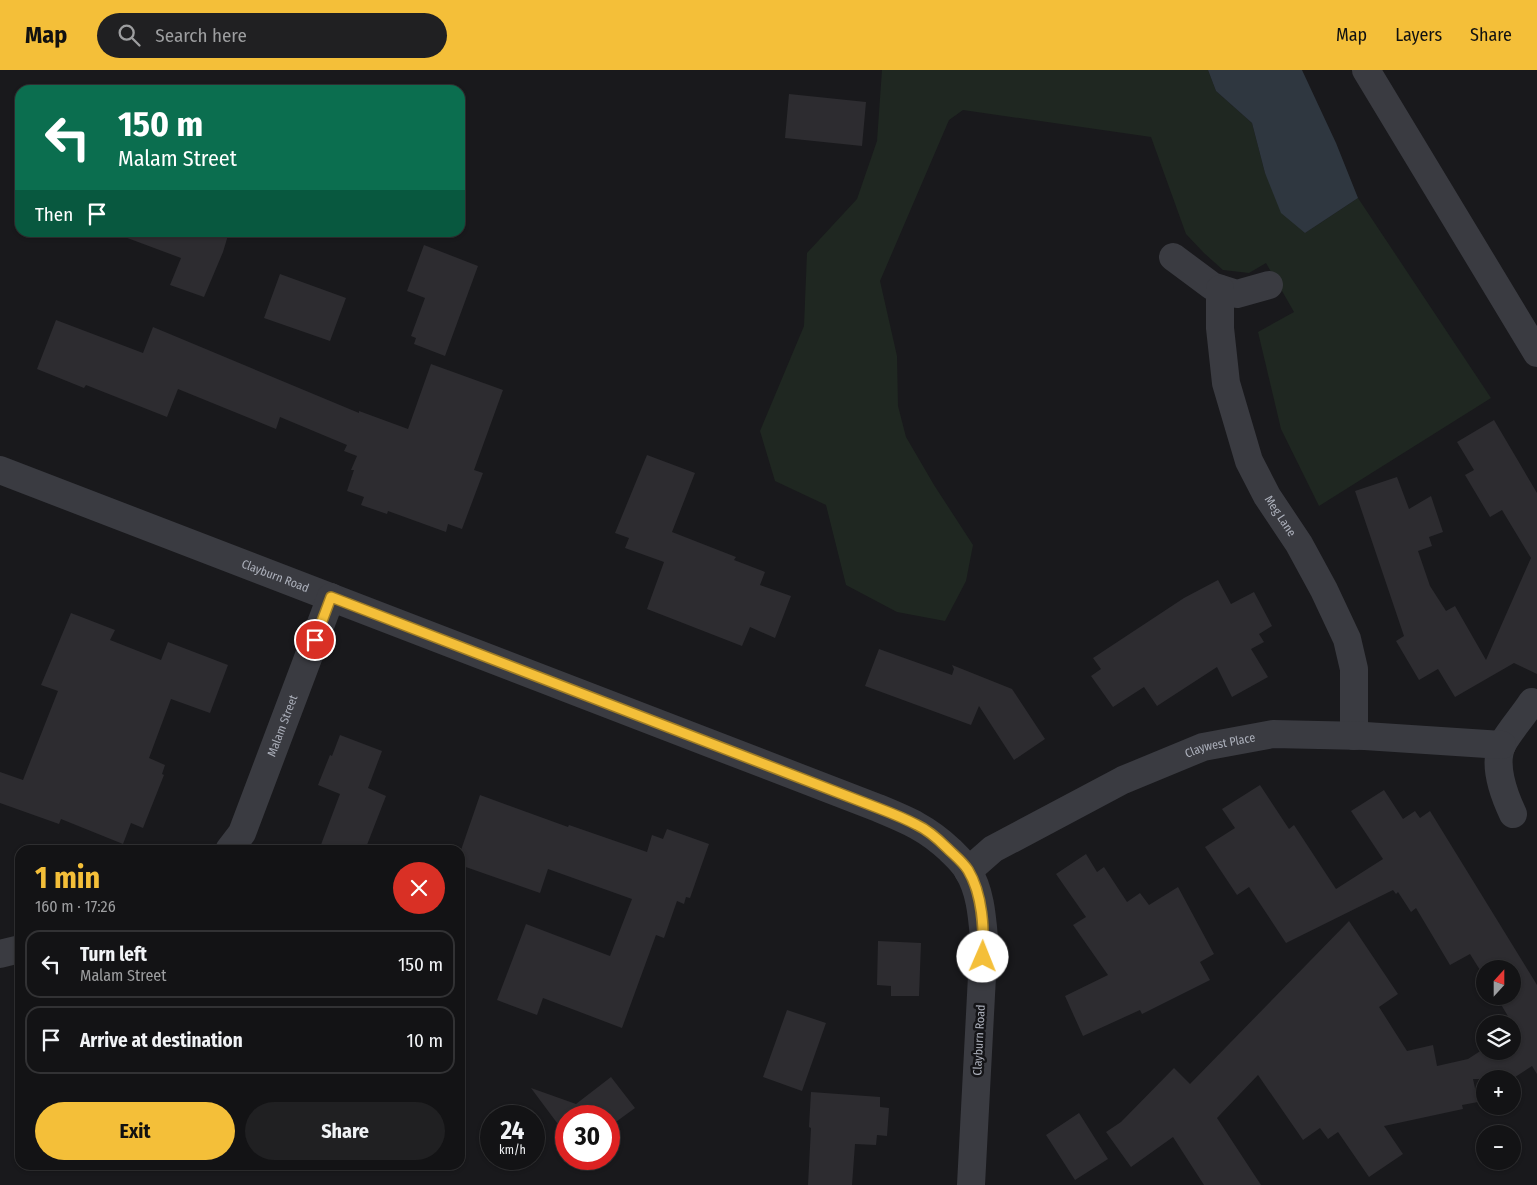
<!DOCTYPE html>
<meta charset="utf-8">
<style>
:root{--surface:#131315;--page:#202022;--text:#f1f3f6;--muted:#9d9ea0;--line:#323234;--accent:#f4bf39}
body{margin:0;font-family:"Fira Sans Condensed",sans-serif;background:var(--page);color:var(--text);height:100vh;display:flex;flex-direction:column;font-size:19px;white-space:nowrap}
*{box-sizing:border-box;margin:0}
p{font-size:16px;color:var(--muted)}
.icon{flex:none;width:28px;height:28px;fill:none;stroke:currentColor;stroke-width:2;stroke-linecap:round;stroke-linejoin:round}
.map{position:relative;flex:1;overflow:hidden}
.details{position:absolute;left:15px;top:775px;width:450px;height:325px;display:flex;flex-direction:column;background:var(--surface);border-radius:15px;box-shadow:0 1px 4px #0004,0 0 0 1px var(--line)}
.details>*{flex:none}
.banner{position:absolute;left:15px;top:15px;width:450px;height:152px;border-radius:15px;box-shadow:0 1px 4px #0004,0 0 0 1px var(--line);background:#0b6e4f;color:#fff;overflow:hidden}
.needle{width:32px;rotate:21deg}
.buttons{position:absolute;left:1476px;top:890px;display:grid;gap:10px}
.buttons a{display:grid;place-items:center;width:45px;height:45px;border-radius:50%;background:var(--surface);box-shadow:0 1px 4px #0004,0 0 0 1px var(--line);font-size:25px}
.speed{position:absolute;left:480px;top:1035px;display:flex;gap:10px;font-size:25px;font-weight:700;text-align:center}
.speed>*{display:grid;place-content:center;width:65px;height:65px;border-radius:50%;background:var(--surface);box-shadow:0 1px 4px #0004,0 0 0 1px var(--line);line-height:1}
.speed small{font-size:12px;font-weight:400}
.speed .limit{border:8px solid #d22;background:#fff;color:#111}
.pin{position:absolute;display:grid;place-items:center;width:42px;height:42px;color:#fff;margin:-21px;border:2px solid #fff;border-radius:50%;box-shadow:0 1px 5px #0007}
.me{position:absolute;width:55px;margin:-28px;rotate:1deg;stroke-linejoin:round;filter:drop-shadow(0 0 4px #0008)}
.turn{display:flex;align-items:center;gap:18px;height:105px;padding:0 20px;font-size:22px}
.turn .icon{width:65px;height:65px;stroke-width:2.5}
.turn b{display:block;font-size:35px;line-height:42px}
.then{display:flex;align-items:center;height:48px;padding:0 20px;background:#0003;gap:10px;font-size:19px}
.round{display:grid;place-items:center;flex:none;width:52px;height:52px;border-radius:26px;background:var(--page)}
.overview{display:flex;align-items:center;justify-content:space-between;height:85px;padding:0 20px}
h1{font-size:30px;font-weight:700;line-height:38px;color:var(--accent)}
.action{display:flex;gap:10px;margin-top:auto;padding:10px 20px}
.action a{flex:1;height:58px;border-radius:30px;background:var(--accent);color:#111;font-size:20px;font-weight:700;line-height:58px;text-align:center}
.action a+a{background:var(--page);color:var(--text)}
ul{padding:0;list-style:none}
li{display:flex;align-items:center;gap:15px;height:68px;margin:0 10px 8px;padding:0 10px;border:2px solid var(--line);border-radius:15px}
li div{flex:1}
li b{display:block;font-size:19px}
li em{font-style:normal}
header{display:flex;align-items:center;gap:30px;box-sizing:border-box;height:70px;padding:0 25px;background:var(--accent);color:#111}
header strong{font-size:24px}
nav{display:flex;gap:28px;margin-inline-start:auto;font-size:18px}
.search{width:350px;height:45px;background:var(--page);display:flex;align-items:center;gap:12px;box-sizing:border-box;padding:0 18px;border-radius:28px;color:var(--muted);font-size:19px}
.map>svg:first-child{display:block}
.green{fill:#1f2721}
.water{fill:#2f3740}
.building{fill:#2d2c30}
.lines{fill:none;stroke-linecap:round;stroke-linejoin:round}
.minor{stroke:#3a3b41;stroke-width:28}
.route-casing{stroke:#9f7c25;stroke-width:12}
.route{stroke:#f4bf39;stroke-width:9}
.labels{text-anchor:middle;stroke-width:5;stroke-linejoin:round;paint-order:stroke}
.street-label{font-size:12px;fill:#acb0bb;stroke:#141417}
</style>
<header>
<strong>Map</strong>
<div class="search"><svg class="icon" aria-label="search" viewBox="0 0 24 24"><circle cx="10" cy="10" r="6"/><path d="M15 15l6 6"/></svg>Search here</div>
<nav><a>Map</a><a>Layers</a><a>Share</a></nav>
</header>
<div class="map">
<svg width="1537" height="1115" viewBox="0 0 1537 1115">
<rect width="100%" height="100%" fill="#19191c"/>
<path class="green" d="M 882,0 L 1208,0 L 1216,21 L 1252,53 L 1265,103 L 1305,163 L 1358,128 L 1491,328 L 1319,436 L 1281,359 L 1258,262 L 1294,242 L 1266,193 L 1249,203 L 1223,200 L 1204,183 L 1186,164 L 1151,67 L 963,40 L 949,50 L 880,211 L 897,286 L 898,336 L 906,367 L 934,415 L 973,475 L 966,511 L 945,551 L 897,542 L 846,515 L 826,435 L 775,411 L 760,361 L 804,256 L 807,183 L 857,129 L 877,71 Z"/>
<path class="water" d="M 1208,0 L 1302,0 L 1336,73 L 1358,128 L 1305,163 L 1281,143 L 1265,103 L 1252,53 L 1216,21 Z"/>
<path class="building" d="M 789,24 L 866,32 L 862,76 L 785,68 Z
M 123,162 L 229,162 L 223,182 L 204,227 L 170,215 L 181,188 L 122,166 Z
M 424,175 L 478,196 L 445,286 L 414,274 L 416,268 L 411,266 L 425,228 L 407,221 Z
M 280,204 L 346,228 L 330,271 L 264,248 Z
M 56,250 L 143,283 L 153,257 L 359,343 L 359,341 L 408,359 L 431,294 L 503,320 L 474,400 L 483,403 L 462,459 L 448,454 L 446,462 L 388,441 L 387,444 L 361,435 L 364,427 L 347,421 L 354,400 L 351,400 L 357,386 L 344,381 L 347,375 L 280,347 L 276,359 L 178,319 L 167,347 L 86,315 L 84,318 L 37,299 Z
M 1494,350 L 1537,423 L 1537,604 L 1514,593 L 1455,627 L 1438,599 L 1419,610 L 1396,571 L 1404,566 L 1355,421 L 1397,407 L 1409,439 L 1431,426 L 1443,462 L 1429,467 L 1432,476 L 1418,481 L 1430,516 L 1446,541 L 1455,536 L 1486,590 L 1531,488 L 1502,440 L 1490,447 L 1465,405 L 1474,400 L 1457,372 Z
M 647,385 L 695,403 L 672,462 L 736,487 L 734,490 L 765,502 L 760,515 L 791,526 L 775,568 L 750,557 L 742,576 L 647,539 L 664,492 L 625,478 L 629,468 L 615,463 Z
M 1218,510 L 1231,534 L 1254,522 L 1272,556 L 1259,564 L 1264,572 L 1251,579 L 1268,607 L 1232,627 L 1217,597 L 1157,636 L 1144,617 L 1113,637 L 1091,606 L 1101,599 L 1093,588 L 1184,528 Z
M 71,543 L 115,560 L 110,570 L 161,590 L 168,572 L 228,595 L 210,643 L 171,629 L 149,688 L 165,695 L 162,704 L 164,705 L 143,758 L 131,753 L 123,774 L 61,749 L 59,754 L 0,733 L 0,702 L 23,710 L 58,621 L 41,615 Z
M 879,579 L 952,605 L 954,599 L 952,595 L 1012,619 L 1045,669 L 1014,690 L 979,636 L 971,655 L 865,616 Z
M 340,665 L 382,681 L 368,718 L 386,726 L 365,780 L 319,780 L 340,724 L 318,715 L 330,685 L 332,686 Z
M 1260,715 L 1289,759 L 1294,755 L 1336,819 L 1383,789 L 1351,741 L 1384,720 L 1403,749 L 1415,741 L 1420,748 L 1430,741 L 1537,915 L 1537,1004 L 1532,996 L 1512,1009 L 1473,1009 L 1478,1032 L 1462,1035 L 1463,1039 L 1384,1056 L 1403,1084 L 1369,1107 L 1338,1062 L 1328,1069 L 1320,1058 L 1303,1070 L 1258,1005 L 1217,1048 L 1261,1115 L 1204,1115 L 1173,1067 L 1131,1097 L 1106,1062 L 1121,1052 L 1174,998 L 1190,1014 L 1349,851 L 1398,924 L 1379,937 L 1407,981 L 1433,975 L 1437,996 L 1468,989 L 1485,978 L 1485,981 L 1512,981 L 1512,954 L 1505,954 L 1503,951 L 1509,948 L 1496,926 L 1512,926 L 1512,899 L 1485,899 L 1485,908 L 1470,884 L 1450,895 L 1416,838 L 1411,842 L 1398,822 L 1396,824 L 1393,820 L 1286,873 L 1249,817 L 1237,825 L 1205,777 L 1235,758 L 1222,739 Z
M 480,725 L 568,757 L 569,755 L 647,782 L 652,765 L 663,769 L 667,759 L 709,774 L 690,828 L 686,827 L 684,834 L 677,831 L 664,868 L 656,865 L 622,958 L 543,928 L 537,945 L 497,930 L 526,854 L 610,886 L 632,829 L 548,799 L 540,823 L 460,795 L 460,783 Z
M 1086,784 L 1097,802 L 1104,797 L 1127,832 L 1140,823 L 1149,835 L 1178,817 L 1214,884 L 1200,892 L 1210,910 L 1142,944 L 1140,940 L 1083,966 L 1065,926 L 1108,905 L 1073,855 L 1086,847 L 1056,804 Z
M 878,871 L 921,873 L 919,926 L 891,926 L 891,916 L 877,915 Z
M 787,940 L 826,953 L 802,1021 L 763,1007 Z
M 611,1007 L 635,1038 L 609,1057 L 609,1046 L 566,1046 L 566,1065 L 531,1018 L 576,1034 Z
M 811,1022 L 880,1027 L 880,1037 L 889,1038 L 887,1066 L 877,1065 L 876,1075 L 855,1074 L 852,1115 L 808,1115 L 811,1058 L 809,1057 Z
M 1079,1043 L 1108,1089 L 1075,1110 L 1046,1065 Z"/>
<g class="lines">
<g class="minor">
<path d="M 1366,0 L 1537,283"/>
<path d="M 1173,187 L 1212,216 L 1237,224 L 1269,215"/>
<path id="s1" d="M 1220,219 L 1220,258 L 1226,313 L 1249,391 L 1267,426 L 1299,474 L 1324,520 L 1347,569 L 1354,599 L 1354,666"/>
<path id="s2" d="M 0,400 L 878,738 C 907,750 927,758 950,780 C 956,786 964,793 968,801 C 980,820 982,845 984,868 L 971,1115"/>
<path d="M 1513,744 C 1504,725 1492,693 1503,673 C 1511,659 1523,646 1532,632"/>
<path id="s3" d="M 229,780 L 242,763 L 331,527"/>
<path id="s4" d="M 968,801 L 993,779 L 1123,710 L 1203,677 L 1273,664 L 1365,666 L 1502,675"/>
<path d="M 0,884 L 20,879"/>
</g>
</g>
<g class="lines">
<defs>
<path id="route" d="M 315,570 L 331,527 L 878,738 C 891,743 904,748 917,755 C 928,760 938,769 947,778 C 954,785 963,792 968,800 C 983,825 984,859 983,887"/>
</defs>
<use href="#route" class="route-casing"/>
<use href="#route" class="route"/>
</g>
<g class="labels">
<g class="street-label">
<text dy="4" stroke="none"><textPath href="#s1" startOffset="239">Meg Lane</textPath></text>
<text dy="4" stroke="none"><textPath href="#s2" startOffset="295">Clayburn Road</textPath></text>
<text dy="4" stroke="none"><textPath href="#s3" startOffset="136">Malam Street</textPath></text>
<text dy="4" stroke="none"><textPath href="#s4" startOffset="284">Claywest Place</textPath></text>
<text transform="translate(979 970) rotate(-87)" y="4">Clayburn Road</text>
</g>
</g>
</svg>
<div class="buttons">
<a><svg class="needle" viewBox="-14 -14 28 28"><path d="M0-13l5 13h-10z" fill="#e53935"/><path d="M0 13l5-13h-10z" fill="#9d9ea0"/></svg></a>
<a><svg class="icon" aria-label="layers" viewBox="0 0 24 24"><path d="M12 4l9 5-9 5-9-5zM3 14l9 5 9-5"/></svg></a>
<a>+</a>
<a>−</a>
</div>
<div class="speed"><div>24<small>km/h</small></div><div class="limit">30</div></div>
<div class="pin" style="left:315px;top:570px;background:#d93025"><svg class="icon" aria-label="arrive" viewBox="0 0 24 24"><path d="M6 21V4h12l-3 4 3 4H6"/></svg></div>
<svg class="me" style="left:983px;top:887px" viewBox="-20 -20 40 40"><circle r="19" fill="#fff"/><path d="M0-13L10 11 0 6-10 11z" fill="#f4bf39"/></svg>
<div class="banner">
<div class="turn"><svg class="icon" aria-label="left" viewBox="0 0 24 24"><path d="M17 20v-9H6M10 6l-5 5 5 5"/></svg><div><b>150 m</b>Malam Street</div></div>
<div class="then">Then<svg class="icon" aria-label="arrive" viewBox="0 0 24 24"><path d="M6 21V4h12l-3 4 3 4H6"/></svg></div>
</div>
<section class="details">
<div class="overview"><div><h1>1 min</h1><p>160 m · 17:26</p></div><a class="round" style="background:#d93025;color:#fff"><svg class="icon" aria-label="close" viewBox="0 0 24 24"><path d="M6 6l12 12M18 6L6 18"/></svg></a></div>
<ul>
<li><svg class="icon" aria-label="left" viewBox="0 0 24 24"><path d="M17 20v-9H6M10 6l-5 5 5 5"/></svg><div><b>Turn left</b><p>Malam Street</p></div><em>150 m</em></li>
<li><svg class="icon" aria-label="arrive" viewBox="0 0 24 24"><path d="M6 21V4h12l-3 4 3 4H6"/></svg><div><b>Arrive at destination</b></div><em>10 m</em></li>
</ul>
<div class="action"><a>Exit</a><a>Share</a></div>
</section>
</div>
